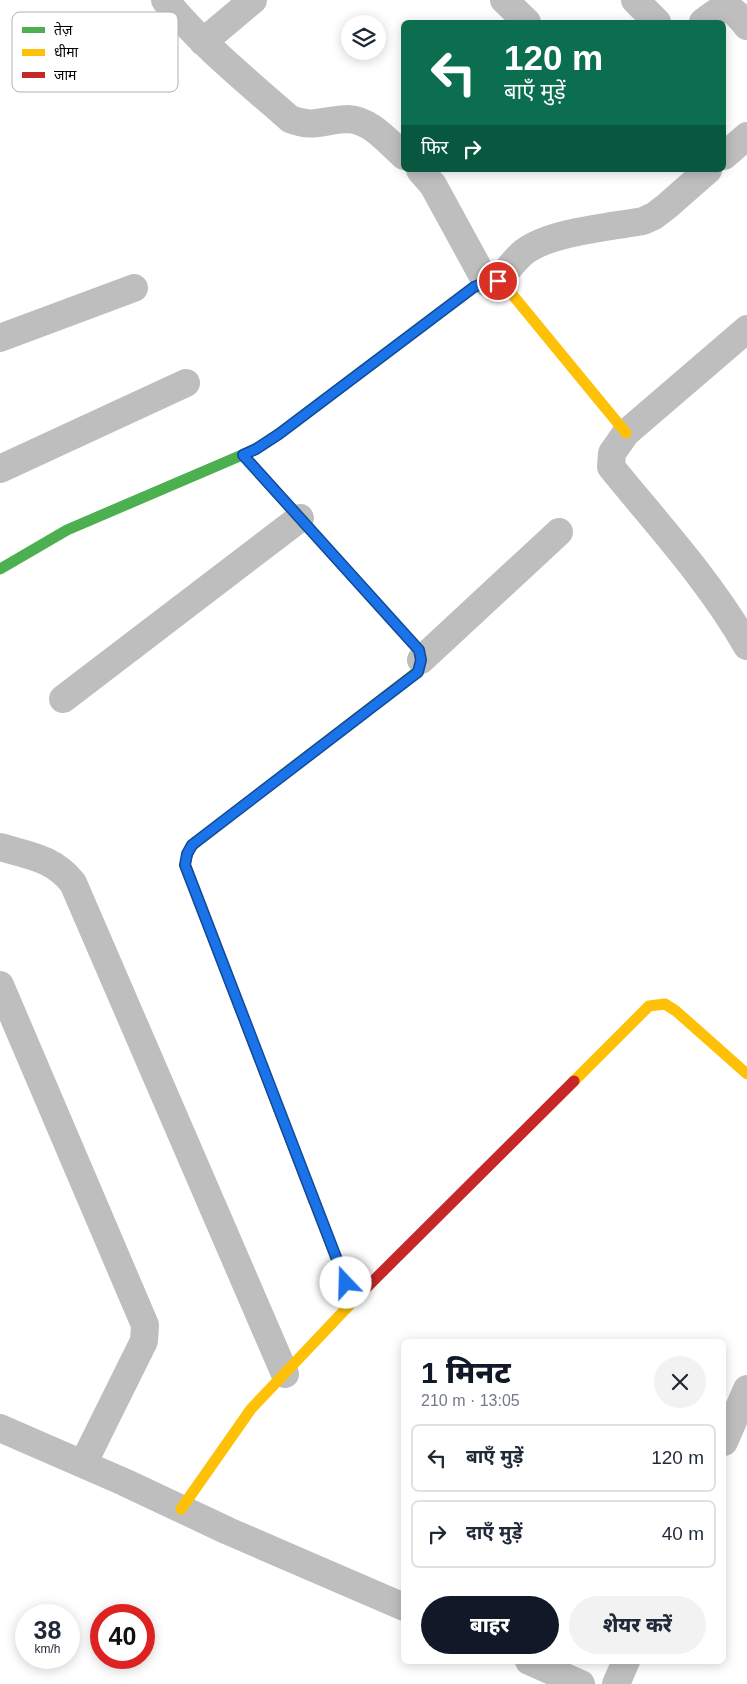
<!DOCTYPE html>
<html lang="hi">
<meta charset="utf-8">
<style>
:root{--surface:#fff;--page:#f2f2f3;--text:#1f2937;--muted:#747a83;--line:#e0e1e3;--accent:#111827}
body{margin:0;font-family:Helvetica,"Noto Sans Devanagari",sans-serif;background:var(--page);color:var(--text);height:100vh;display:flex;flex-direction:column;font-size:19px;white-space:nowrap}
*{box-sizing:border-box;margin:0}
p{font-size:16px;color:var(--muted)}
.icon{flex:none;width:28px;height:28px;fill:none;stroke:currentColor;stroke-width:2;stroke-linecap:round;stroke-linejoin:round}
.map{position:relative;flex:1;overflow:hidden}
.sheet{position:absolute;left:401px;top:1339px;width:325px;height:325px;display:flex;flex-direction:column;background:var(--surface);border-radius:8px;box-shadow:0 2px 12px #0003}
.sheet>*{flex:none}
.guide{position:absolute;left:401px;top:20px;width:325px;height:152px;border-radius:8px;box-shadow:0 2px 12px #0003;background:#0b6e4f;color:#fff;overflow:hidden}
.tools{position:absolute;left:341px;top:15px;display:grid;gap:10px}
.tools a{display:grid;place-items:center;width:45px;height:45px;border-radius:50%;background:var(--surface);box-shadow:0 2px 12px #0003;font-size:25px}
.speed{position:absolute;left:15px;top:1604px;display:flex;gap:10px;font-size:25px;font-weight:700;text-align:center}
.speed>*{display:grid;place-content:center;width:65px;height:65px;border-radius:50%;background:var(--surface);box-shadow:0 2px 12px #0003;line-height:1}
.speed small{font-size:12px;font-weight:400}
.speed .limit{border:8px solid #d22;background:#fff;color:#111}
.pin{position:absolute;display:grid;place-items:center;width:42px;height:42px;color:#fff;margin:-21px;border:2px solid #fff;border-radius:50%;box-shadow:0 1px 5px #0007}
.me{position:absolute;width:55px;margin:-28px;rotate:339deg;stroke-linejoin:round;filter:drop-shadow(0 0 4px #0008)}
.turn{display:flex;align-items:center;gap:18px;height:105px;padding:0 20px;font-size:22px}
.turn .icon{width:65px;height:65px;stroke-width:2.5}
.turn b{display:block;font-size:35px;line-height:42px}
.then{display:flex;align-items:center;height:48px;padding:0 20px;background:#0003;gap:10px;font-size:19px}
.round{display:grid;place-items:center;flex:none;width:52px;height:52px;border-radius:26px;background:var(--page)}
.headline{display:flex;align-items:center;justify-content:space-between;height:85px;padding:0 20px}
h1{font-size:30px;font-weight:800;line-height:38px;color:var(--accent)}
.action{display:flex;gap:10px;margin-top:auto;padding:10px 20px}
.action a{flex:1;height:58px;border-radius:30px;background:var(--accent);color:#fff;font-size:20px;font-weight:800;line-height:58px;text-align:center}
.action a+a{background:var(--page);color:var(--text)}
ul{padding:0;list-style:none}
li{display:flex;align-items:center;gap:15px;height:68px;margin:0 10px 8px;padding:0 10px;border:2px solid var(--line);border-radius:8px}
li div{flex:1}
li b{display:block;font-size:19px}
li em{font-style:normal}
.map>svg:first-child{display:block}
.lines{fill:none;stroke-linecap:round;stroke-linejoin:round}
.street{stroke:#bebebe;stroke-width:28}
.fast{stroke:#4caf50;stroke-width:11}
.slow{stroke:#ffc107;stroke-width:11}
.jam{stroke:#c62828;stroke-width:11}
.route-casing{stroke:#114b97;stroke-width:12}
.route{stroke:#1a73e8;stroke-width:9}
.key{fill:#fff;stroke:#b2b2b2;stroke-width:1}
.key-label{font-size:14px;fill:#000}
</style>
<div class="map">
<svg width="747" height="1684" viewBox="0 0 747 1684">
<rect width="100%" height="100%" fill="#fff"/>
<g class="lines">
<path class="street" d="M 165,0 C 202,45 247,81 290,119 C 314,129 326,119 348,119 C 371,120 388,142 404,156
M 504,0 L 527,22
M 635,0 L 657,22
M 703,22 C 725,5 729,3 747,26
M 203,42 L 253,0
M 724,156 L 747,136
M 420,170 L 433,185 L 486,282
M 498,281 C 506,272 514,260 524,252 C 550,232 610,227 643,221 L 654,216 L 667,206 L 708,170
M 747,329 L 626,433 L 612,453 L 611,467 C 658,525 710,581 747,646
M 0,338 L 134,288
M 0,469 L 186,383
M 421,660 L 559,532
M 63,699 L 300,518
M 0,847 C 30,856 53,858 73,883 L 285,1374
M 0,985 L 145,1325 L 144,1341 L 83,1464
M 0,1428 L 124,1482 L 228,1531 L 404,1607
M 724,1442 L 747,1389
M 529,1661 L 581,1684
M 616,1684 L 626,1661"/>
<path class="fast" d="M 243,455 L 380,607
M 0,569 L 67,530 L 256,449 L 279,434 L 377,360"/>
<path class="slow" d="M 377,360 L 474,287 L 486,282 L 498,281 L 506,287 L 626,433
M 196,842 L 418,671 L 421,660 L 419,650 L 380,607
M 574,1081 L 649,1006 L 665,1004 L 676,1011 L 747,1074
M 314,1201 L 353,1301
M 181,1509 L 251,1409 L 358,1296"/>
<path class="jam" d="M 196,842 C 188,848 187,856 185,865 L 314,1201
M 358,1296 L 574,1081"/>
</g>
<g class="lines">
<defs>
<path id="route" d="M 346,1283 L 185,865 L 187,854 L 192,845 L 418,672 L 421,660 L 419,650 L 243,455 L 256,449 L 279,434 L 474,287 L 486,282 L 498,281"/>
</defs>
<use href="#route" class="route-casing"/>
<use href="#route" class="route"/>
</g>
<rect x="12" y="12" width="166" height="80" rx="8" class="key"/>
<rect x="22" y="27" width="23" height="6" fill="#4caf50"/>
<rect x="22" y="49" width="23" height="7" fill="#ffc107"/>
<rect x="22" y="72" width="23" height="6" fill="#c62828"/>
<g class="key-label">
<text x="54" y="35">तेज़</text>
<text x="54" y="57">धीमा</text>
<text x="54" y="80">जाम</text>
</g>
</svg>
<div class="tools">
<a><svg class="icon" aria-label="layers" viewBox="0 0 24 24"><path d="M12 4l9 5-9 5-9-5zM3 14l9 5 9-5"/></svg></a>
</div>
<div class="speed"><div>38<small>km/h</small></div><div class="limit">40</div></div>
<div class="pin" style="left:498px;top:281px;background:#d93025"><svg class="icon" aria-label="arrive" viewBox="0 0 24 24"><path d="M6 21V4h12l-3 4 3 4H6"/></svg></div>
<svg class="me" style="left:346px;top:1283px" viewBox="-20 -20 40 40"><circle r="19" fill="#fff"/><path d="M0-13L10 11 0 6-10 11z" fill="#1a73e8"/></svg>
<div class="guide">
<div class="turn"><svg class="icon" aria-label="left" viewBox="0 0 24 24"><path d="M17 20v-9H6M10 6l-5 5 5 5"/></svg><div><b>120 m</b>बाएँ मुड़ें</div></div>
<div class="then">फिर<svg class="icon" aria-label="right" viewBox="0 0 24 24"><path d="M7 20v-9h11M14 6l5 5-5 5"/></svg></div>
</div>
<section class="sheet">
<div class="headline"><div><h1>1 मिनट</h1><p>210 m · 13:05</p></div><a class="round"><svg class="icon" aria-label="close" viewBox="0 0 24 24"><path d="M6 6l12 12M18 6L6 18"/></svg></a></div>
<ul>
<li><svg class="icon" aria-label="left" viewBox="0 0 24 24"><path d="M17 20v-9H6M10 6l-5 5 5 5"/></svg><div><b>बाएँ मुड़ें</b></div><em>120 m</em></li>
<li><svg class="icon" aria-label="right" viewBox="0 0 24 24"><path d="M7 20v-9h11M14 6l5 5-5 5"/></svg><div><b>दाएँ मुड़ें</b></div><em>40 m</em></li>
</ul>
<div class="action"><a>बाहर</a><a>शेयर करें</a></div>
</section>
</div>
